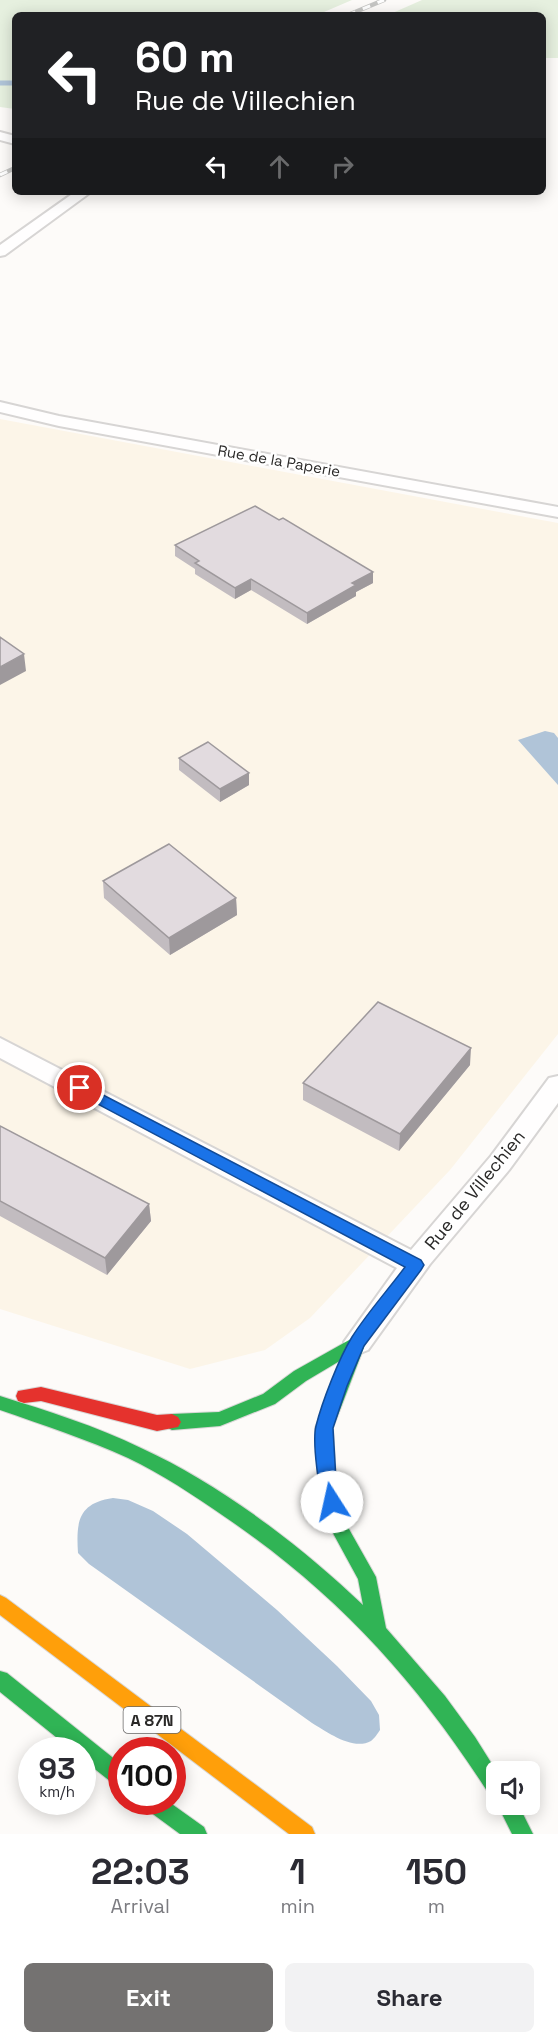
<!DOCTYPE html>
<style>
:root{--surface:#fff;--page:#f2f2f3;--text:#2b2b33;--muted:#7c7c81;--accent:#747271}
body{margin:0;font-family:"Space Grotesk",sans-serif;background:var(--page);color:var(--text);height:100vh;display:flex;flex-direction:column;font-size:22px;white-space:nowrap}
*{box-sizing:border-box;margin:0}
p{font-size:20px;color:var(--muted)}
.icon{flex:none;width:33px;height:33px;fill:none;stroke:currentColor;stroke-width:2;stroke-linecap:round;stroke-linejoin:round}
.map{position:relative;height:1834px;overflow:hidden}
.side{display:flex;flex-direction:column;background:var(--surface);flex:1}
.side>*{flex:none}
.top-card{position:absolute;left:12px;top:12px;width:534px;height:183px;border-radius:9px;box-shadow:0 3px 15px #0003;background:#202124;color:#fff;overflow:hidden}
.controls{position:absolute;left:486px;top:1761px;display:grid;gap:12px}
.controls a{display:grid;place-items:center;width:54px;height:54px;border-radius:9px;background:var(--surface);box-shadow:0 3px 15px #0003;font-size:30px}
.speed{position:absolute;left:18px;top:1737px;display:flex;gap:12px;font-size:30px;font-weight:700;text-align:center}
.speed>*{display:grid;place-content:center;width:78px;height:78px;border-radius:50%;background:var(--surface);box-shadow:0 3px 15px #0003;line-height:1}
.speed small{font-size:15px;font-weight:400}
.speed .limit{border:9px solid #d22;background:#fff;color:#111}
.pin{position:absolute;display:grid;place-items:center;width:51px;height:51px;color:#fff;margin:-26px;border:3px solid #fff;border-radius:50%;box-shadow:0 2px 6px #0007}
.me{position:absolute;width:66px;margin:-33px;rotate:350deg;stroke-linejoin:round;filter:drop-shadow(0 0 4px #0008)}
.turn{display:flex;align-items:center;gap:21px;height:126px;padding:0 24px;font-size:27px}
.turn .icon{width:78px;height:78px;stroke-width:2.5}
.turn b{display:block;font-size:42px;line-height:51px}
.lanes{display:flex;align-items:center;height:57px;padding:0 24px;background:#0003;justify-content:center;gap:30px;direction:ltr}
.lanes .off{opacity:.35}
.eta{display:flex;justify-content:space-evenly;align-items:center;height:102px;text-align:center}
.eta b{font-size:36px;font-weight:600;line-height:42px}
.cta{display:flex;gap:12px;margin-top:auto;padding:12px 24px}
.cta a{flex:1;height:69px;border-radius:9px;background:var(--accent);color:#fff;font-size:24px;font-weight:600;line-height:69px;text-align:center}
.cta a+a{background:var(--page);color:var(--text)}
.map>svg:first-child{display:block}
.industrial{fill:#fcf5e8}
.green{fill:#e6f0df}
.water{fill:#b0c4d8}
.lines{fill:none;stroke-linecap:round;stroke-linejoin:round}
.stream{stroke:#b0c4d8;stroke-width:5}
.street-casing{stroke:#d7d5d4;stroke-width:4}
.fast-casing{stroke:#d8d7d6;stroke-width:2}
.slow-casing{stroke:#d8d7d6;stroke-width:2}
.jam-casing{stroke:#d8d7d6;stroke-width:2}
.street{fill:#fffefe;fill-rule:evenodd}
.fast{fill:#30b455;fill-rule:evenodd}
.slow{fill:#ff9f0a;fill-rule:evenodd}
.jam{fill:#e5322d;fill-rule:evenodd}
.rail-casing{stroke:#c5c5c3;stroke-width:4.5}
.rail{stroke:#fff;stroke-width:3;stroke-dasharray:8;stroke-linecap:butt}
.wall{fill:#c2bcc0}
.shaded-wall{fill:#9e999c}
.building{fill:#e2dbdf;stroke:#9e999c;stroke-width:1.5}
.route{fill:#1a73e8;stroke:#114b97;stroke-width:1.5}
.labels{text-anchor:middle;stroke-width:5;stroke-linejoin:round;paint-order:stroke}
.far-street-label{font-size:15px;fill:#2a2928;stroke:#fff}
.shield{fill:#fff;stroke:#6a6968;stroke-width:1.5}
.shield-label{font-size:16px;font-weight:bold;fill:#2a2928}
.street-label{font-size:18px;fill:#2a2928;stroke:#fff}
</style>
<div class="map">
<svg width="558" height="1834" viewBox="0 0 558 1834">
<rect width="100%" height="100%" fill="#fdfbf9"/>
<path class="industrial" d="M 0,419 L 558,523 L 558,1034 L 450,1170 L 310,1318 L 265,1350 L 190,1369 L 0,1309 Z"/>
<path class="green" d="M 0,0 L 352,0 L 317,15 L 15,15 L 15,109 L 0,107 Z
M 422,0 L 558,0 L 558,58 L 543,58 L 543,15 L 388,15 Z"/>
<path class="water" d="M 545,731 L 554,733 L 558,738 L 558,785 L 518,740 Z
M 113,1498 L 128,1500 L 153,1511 L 187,1534 L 277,1610 L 337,1666 L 371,1701 L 379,1715 L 380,1730 C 378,1733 374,1739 371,1741 C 353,1751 327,1732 312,1723 L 89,1564 L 78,1553 C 76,1522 78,1503 113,1498 Z"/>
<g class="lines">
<path class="stream" d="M 0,83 L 15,83"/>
<defs>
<path id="street" d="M 0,132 L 15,136 L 15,144 L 0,140 Z
M 75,192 L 91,192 L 5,255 L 0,256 L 0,245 Z
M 0,402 L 59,416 L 558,507 L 558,517 L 59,426 L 0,412 Z
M 0,1038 L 411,1250 L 491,1156 L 549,1078 L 558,1076 L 558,1103 L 509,1170 L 430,1264 L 368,1350 L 358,1354 L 348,1350 L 344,1342 L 397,1268 L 0,1058 Z"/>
<path id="fast" d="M 358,1335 L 364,1337 L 366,1342 L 333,1428 L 336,1480 L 345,1522 L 376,1577 L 386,1628 L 445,1696 L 475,1737 L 497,1772 L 496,1797 L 489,1794 C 416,1680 337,1593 225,1517 C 193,1495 162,1474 128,1458 C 86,1439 43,1425 0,1410 L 0,1396 C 48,1411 96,1426 141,1448 C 220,1484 300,1545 363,1605 L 358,1579 L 328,1524 L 318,1480 L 315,1428 L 343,1359 L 306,1381 L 275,1404 L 220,1426 L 172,1430 L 166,1427 L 163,1422 L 166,1417 L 172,1414 L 219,1412 L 263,1394 L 294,1371 Z
M 0,1671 L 7,1673 L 122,1765 L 122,1788 L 115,1785 L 82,1759 L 82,1750 L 72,1750 L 0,1692 Z
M 143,1802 L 169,1802 L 204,1827 L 207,1834 L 180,1834 L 146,1809 Z
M 497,1804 L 518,1804 L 533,1834 L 512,1834 Z"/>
<path id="slow" d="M 0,1595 L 6,1598 L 312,1827 L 315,1834 L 289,1834 L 0,1615 Z"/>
<path id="jam" d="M 41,1387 L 157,1415 L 172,1414 L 178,1417 L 181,1422 L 178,1427 L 157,1431 L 41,1401 L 24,1403 L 18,1401 L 16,1396 L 18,1391 Z"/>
</defs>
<use href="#street" class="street-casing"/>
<use href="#fast" class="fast-casing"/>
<use href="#slow" class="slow-casing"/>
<use href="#jam" class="jam-casing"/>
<use href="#street" class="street"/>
<use href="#fast" class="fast"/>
<use href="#slow" class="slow"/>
<use href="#jam" class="jam"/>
<defs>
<path id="rail" d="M 348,15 L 384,0
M 0,175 L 15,168"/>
</defs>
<use href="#rail" class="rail-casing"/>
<use href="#rail" class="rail"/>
</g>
<path class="wall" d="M 279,520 L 373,572 L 373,583 L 356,592 L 356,596 L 307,624 L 251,590 L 235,599 L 195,574 L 195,569 L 175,556 L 175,545 Z
M 179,758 L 249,773 L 249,785 L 220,802 L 179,770 Z
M 103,881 L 236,898 L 237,915 L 170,955 L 104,898 Z
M 470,1065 L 399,1151 L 303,1100 L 303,1083 Z
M 0,1126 L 149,1204 L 151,1221 L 107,1275 L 0,1216 Z"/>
<path class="shaded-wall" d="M 373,572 L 373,583 L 356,592 L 356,596 L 307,624 L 307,613 L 352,583 Z
M 251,579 L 251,590 L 235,599 L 235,588 Z
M 24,654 L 26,671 L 0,685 L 0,667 Z
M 249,773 L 249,785 L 220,802 L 220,789 Z
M 236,898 L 237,915 L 170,955 L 169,938 Z
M 471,1048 L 470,1065 L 399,1151 L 400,1134 Z
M 149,1204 L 151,1221 L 107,1275 L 105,1258 Z"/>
<path class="building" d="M 255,506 L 279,520 L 283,518 L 373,572 L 352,583 L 356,585 L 307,613 L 251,579 L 235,588 L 195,563 L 199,561 L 175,545 Z
M 0,637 L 24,654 L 0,667 Z
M 208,742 L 249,773 L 220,789 L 179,758 Z
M 169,844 L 236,898 L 169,938 L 103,881 Z
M 378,1002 L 471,1048 L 400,1134 L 303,1083 Z
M 0,1126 L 149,1204 L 105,1258 L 0,1201 Z"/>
<path class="route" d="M 80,1083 L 421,1260 L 424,1265 L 421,1270 L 364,1346 L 347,1386 L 333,1428 L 336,1480 L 341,1502 L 338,1508 L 332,1510 L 325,1508 C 319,1493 312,1442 316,1426 C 322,1402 339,1358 352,1337 C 367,1313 388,1290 405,1267 L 75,1092 L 72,1088 L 75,1084 Z"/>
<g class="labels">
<g class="far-street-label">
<text transform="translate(279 461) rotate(10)" y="5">Rue de la Paperie</text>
</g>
<rect class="shield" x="123.5" y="1707" width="57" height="26" rx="4.5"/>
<g class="shield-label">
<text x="152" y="1726">A 87N</text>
</g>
<g class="street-label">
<text transform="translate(475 1190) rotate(-51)" y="6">Rue de Villechien</text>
</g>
</g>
</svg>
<div class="controls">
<a><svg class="icon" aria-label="sound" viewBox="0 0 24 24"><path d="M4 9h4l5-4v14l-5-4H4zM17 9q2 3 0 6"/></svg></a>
</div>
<div class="speed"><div>93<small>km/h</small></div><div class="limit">100</div></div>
<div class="pin" style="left:80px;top:1088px;background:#d93025"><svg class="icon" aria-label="arrive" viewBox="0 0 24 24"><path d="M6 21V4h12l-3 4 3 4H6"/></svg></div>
<svg class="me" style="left:332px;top:1502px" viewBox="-20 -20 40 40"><circle r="19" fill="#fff"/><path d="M0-13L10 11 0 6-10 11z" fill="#1a73e8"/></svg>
<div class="top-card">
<div class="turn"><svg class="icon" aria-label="left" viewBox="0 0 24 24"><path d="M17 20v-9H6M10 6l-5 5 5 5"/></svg><div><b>60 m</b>Rue de Villechien</div></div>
<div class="lanes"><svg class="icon" aria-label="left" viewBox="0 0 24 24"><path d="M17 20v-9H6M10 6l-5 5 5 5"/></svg><svg class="icon off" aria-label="ahead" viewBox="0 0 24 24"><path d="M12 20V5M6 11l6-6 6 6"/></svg><svg class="icon off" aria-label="right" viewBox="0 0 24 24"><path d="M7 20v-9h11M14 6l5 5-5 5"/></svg></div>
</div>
</div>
<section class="side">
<div class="eta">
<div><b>22:03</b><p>Arrival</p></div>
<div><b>1</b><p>min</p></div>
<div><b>150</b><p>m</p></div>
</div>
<div class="cta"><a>Exit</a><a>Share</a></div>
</section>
